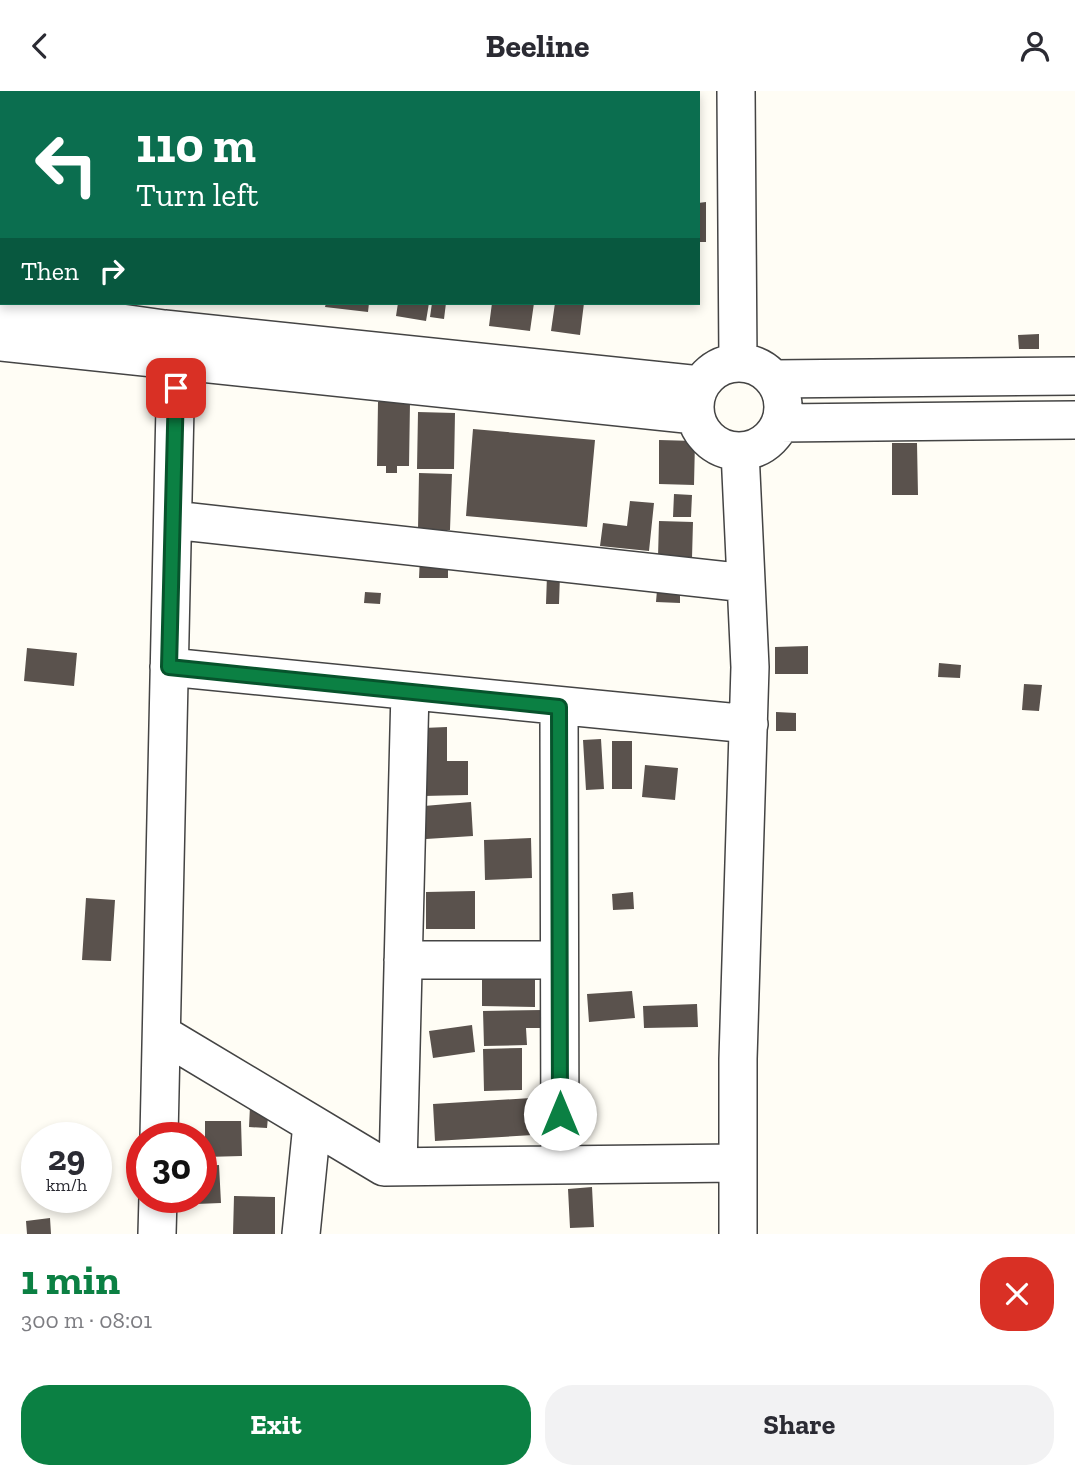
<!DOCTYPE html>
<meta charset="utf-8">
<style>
:root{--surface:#fff;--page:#f2f2f3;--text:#2b2b33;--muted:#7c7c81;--accent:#0b8043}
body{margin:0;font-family:"Zilla Slab",serif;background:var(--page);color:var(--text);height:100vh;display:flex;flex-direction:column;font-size:26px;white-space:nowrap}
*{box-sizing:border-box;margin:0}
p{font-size:23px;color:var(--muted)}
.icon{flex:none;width:38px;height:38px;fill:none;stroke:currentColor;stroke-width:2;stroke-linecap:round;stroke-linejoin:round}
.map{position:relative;height:1143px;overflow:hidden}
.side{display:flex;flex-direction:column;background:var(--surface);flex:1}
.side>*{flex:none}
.top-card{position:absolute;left:0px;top:0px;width:700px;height:214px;box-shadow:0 4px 10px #0003;background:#0b6e4f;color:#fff;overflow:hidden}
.speed{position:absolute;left:21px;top:1031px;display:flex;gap:14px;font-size:35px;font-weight:700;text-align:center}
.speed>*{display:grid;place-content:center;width:91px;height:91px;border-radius:50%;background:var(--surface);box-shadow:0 4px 10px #0003;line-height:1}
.speed small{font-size:18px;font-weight:400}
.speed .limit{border:10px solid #d22;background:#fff;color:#111}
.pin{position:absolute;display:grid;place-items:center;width:60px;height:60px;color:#fff;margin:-30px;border-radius:14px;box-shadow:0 4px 10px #0006}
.me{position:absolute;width:77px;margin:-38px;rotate:0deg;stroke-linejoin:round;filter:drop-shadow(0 0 5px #0008)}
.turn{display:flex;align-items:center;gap:24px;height:147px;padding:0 21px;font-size:32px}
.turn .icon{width:91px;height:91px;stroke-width:2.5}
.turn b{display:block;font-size:49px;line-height:60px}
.then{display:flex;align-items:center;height:66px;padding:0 21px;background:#0003;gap:14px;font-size:26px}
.round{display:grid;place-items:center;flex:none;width:74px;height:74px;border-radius:28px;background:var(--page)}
.head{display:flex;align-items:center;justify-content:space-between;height:119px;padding:0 21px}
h1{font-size:42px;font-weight:700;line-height:52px;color:var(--accent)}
.action{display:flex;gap:14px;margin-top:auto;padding:14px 21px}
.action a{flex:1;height:80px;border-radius:28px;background:var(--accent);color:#fff;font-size:28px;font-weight:700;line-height:80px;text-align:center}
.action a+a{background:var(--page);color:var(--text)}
header{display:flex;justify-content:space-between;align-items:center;height:91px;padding:0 21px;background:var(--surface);font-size:32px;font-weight:700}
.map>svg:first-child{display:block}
.building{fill:#5a524d}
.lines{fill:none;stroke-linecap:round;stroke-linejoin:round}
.minor-casing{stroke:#444;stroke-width:40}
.minor{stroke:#fff;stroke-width:37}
.route-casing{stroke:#07532c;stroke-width:18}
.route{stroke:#0b8043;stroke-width:12}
</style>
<header><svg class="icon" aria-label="back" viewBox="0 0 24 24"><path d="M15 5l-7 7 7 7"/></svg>Beeline<svg class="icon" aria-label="person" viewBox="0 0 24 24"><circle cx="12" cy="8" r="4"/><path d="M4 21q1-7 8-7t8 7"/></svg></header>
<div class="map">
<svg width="1075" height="1143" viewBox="0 0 1075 1143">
<rect width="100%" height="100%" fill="#fffdf5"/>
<path class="building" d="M 706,111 L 706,151 L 698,151 L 698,112 Z
M 326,212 L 369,212 L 368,221 L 325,216 Z
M 398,212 L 429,212 L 426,230 L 396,225 Z
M 432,212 L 446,212 L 444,228 L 430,226 Z
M 492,212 L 534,212 L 530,240 L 489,235 Z
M 555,212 L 584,212 L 580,244 L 551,240 Z
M 1039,243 L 1039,258 L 1019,258 L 1018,244 Z
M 378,311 L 410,311 L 409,375 L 397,375 L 397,382 L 386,382 L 386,375 L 377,375 Z
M 418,321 L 455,322 L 454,378 L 417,378 Z
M 473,338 L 595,349 L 587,436 L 466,425 Z
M 659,349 L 695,350 L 694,394 L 659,393 Z
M 892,352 L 917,352 L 918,404 L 892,404 Z
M 419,382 L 452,383 L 450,439 L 418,439 Z
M 674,403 L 692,404 L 691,426 L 673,426 Z
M 630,410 L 654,412 L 649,460 L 600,455 L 603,432 L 627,435 Z
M 659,430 L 693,431 L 692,467 L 658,466 Z
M 420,466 L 448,467 L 448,487 L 419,487 Z
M 547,484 L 560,484 L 559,513 L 546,513 Z
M 657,499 L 680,499 L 680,512 L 656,511 Z
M 365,501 L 381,502 L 380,513 L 364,512 Z
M 808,555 L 808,583 L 775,583 L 775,556 Z
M 27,557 L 77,562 L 74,595 L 24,590 Z
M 939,572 L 961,574 L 960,587 L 938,586 Z
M 1024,593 L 1042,594 L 1039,620 L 1022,619 Z
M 776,621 L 796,622 L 796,640 L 776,640 Z
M 447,636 L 447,670 L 468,670 L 468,704 L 423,705 L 423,637 Z
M 601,648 L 604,698 L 586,699 L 583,649 Z
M 612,650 L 632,650 L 632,698 L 612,698 Z
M 645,674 L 678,677 L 675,709 L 642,706 Z
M 471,711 L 473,745 L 426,748 L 424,715 Z
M 531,747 L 532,787 L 485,789 L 484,749 Z
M 475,800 L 475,838 L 426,838 L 426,801 Z
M 633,801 L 634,818 L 613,819 L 612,803 Z
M 86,807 L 115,809 L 111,870 L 82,869 Z
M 482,886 L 535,887 L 535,916 L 482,915 Z
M 632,900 L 635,927 L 589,931 L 587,903 Z
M 697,913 L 698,936 L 644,937 L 643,915 Z
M 543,919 L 544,937 L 526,937 L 527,954 L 484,955 L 483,920 Z
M 472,934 L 475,961 L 433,967 L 429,940 Z
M 522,957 L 522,999 L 484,1000 L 483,958 Z
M 531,1007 L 533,1044 L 435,1050 L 433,1013 Z
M 250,1015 L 269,1015 L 267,1037 L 249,1036 Z
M 205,1030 L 241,1030 L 242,1065 L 205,1066 Z
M 219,1074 L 221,1112 L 196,1113 L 196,1106 L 201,1106 L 201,1075 Z
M 592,1096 L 594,1136 L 570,1137 L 568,1098 Z
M 234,1105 L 275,1106 L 275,1143 L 233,1143 Z
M 50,1127 L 51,1143 L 27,1143 L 26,1130 Z"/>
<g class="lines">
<defs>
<path id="minor" d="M 736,0 L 738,271
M 0,215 L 164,238 L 700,294
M 0,251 L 695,324
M695 316a44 44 0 1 1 88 0a44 44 0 1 1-88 0Z
M 774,288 L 1075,285
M 780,332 L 1075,329
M 173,429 L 746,492
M 169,576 L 749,633
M 559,616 L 560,1074
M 403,869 L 559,869
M 162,943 L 384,1076 L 738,1072
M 159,1046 L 176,270
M 398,1076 L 410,600
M 157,1143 L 158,1106
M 301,1143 L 312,1033
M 738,1143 L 738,968 L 750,576 L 740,360"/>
</defs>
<use href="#minor" class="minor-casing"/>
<use href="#minor" class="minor"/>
</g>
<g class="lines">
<defs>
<path id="route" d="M 176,297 L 169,576 L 559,616 L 560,1023"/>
</defs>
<use href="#route" class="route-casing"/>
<use href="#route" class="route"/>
</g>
</svg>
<div class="speed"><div>29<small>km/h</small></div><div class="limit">30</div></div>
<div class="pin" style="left:176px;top:297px;background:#d93025"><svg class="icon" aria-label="arrive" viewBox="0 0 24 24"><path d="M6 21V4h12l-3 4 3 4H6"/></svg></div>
<svg class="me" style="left:560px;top:1023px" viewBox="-20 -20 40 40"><circle r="19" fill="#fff"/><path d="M0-13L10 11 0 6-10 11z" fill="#0b8043"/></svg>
<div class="top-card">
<div class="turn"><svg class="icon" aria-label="left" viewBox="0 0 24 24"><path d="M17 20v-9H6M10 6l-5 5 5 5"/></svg><div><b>110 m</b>Turn left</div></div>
<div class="then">Then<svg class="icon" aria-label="right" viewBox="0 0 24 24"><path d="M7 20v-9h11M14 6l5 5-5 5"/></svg></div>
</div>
</div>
<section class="side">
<div class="head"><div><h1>1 min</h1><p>300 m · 08:01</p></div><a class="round" style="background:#d93025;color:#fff"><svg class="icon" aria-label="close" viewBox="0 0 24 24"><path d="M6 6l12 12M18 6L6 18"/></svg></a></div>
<div class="action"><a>Exit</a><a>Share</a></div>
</section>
